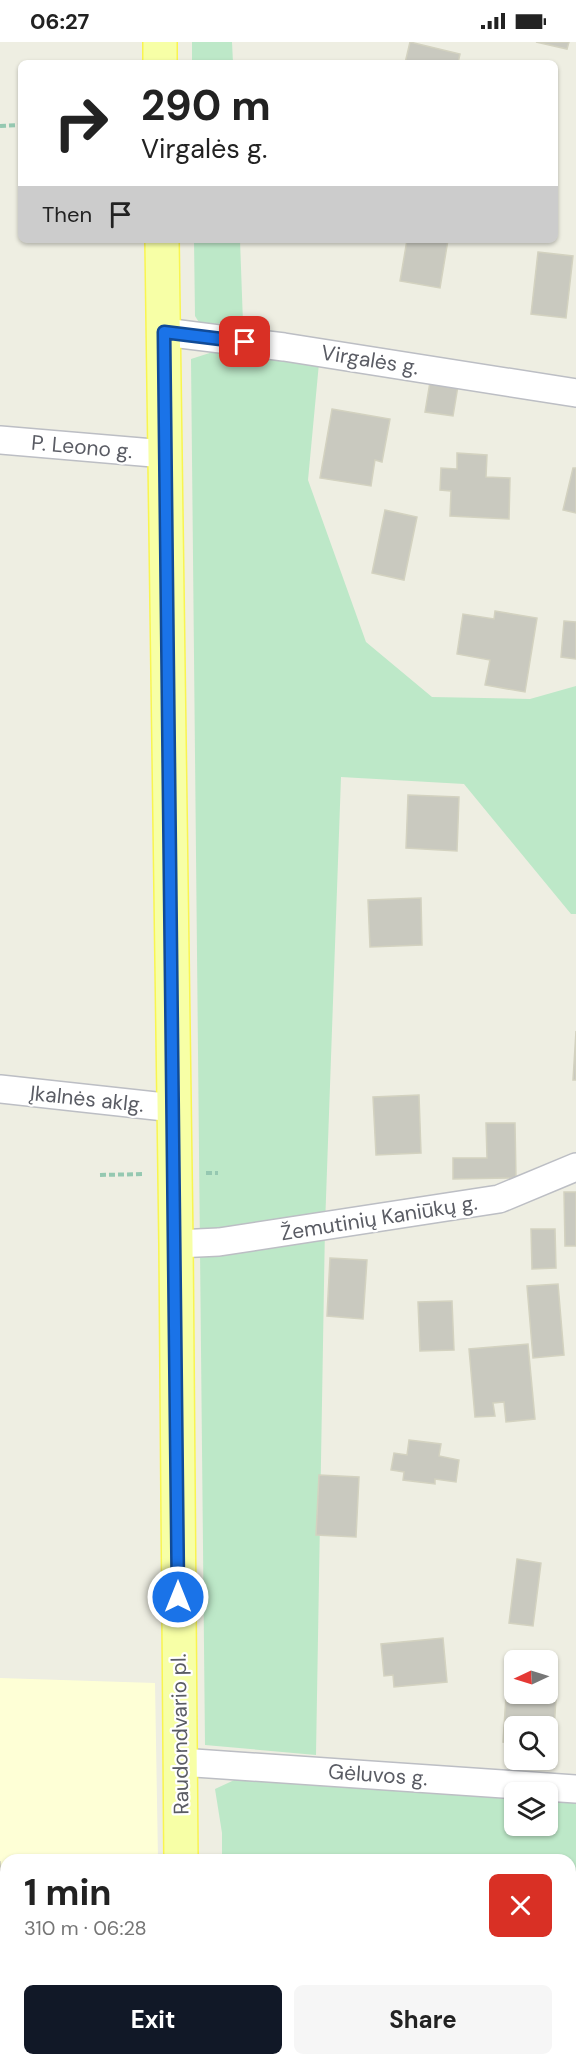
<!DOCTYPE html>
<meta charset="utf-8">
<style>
:root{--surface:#fff;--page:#f6f6f6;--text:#222;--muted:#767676;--accent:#111827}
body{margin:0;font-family:"DM Sans",sans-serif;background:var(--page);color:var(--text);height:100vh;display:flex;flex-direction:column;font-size:22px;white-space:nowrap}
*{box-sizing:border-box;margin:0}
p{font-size:20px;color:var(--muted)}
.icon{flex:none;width:33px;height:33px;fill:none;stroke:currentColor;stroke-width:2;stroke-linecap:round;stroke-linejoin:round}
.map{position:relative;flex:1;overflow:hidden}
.sheet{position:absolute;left:0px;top:1812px;width:576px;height:212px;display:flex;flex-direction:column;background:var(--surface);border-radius:18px 18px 0 0;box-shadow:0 2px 4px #0004}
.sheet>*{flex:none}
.top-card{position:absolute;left:18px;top:18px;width:540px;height:183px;border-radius:9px;box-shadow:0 2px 4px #0004;background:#fff;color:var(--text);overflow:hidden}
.needle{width:39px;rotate:266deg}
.tools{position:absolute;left:504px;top:1608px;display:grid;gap:12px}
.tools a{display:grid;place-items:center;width:54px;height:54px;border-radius:9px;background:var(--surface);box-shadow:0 2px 4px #0004;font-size:30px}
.pin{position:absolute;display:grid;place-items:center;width:51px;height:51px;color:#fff;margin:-26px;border-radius:12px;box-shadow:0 3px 9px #0006}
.me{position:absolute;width:66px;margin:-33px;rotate:0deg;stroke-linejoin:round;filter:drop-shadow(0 0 4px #0008)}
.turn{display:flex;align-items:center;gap:21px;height:126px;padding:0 24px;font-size:27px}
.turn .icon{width:78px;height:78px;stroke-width:2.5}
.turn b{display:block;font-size:42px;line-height:51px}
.then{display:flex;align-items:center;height:57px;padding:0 24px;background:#0003;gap:12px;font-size:22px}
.round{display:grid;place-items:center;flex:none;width:63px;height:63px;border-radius:9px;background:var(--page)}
.headline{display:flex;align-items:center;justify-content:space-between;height:102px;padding:0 24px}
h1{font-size:36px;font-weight:700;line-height:45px}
.cta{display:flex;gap:12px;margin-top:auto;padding:12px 24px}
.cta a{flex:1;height:69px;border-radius:9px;background:var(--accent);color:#fff;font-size:24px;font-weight:700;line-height:69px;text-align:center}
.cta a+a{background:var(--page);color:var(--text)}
.status{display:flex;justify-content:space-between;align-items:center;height:42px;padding:0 30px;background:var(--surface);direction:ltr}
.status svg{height:16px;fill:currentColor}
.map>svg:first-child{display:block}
.commercial{fill:#feffd6}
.green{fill:#bde8c8}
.building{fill:#c9c9bf;stroke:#d3d2c0;stroke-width:1.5}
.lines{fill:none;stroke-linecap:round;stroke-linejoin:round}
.street-casing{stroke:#bcbec4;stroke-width:30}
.primary-casing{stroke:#f9f550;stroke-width:36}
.path{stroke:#95c8b1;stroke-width:4;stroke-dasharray:6 3;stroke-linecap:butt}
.street{stroke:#fff;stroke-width:27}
.primary{stroke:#f7ffa6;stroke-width:33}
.route-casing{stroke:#114b97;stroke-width:15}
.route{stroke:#1a73e8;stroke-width:10}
.labels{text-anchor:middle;stroke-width:4.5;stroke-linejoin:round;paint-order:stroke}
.street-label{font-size:21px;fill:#5a5c64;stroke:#fff}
</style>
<div class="status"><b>06:27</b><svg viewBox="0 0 49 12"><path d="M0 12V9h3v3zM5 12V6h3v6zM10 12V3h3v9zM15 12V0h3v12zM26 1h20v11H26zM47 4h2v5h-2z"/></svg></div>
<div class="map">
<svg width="576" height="2023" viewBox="0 0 576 2023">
<rect width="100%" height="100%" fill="#eeeee2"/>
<path class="commercial" d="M 0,1636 L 155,1641 L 158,1818 L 6,1818 L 6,1981 L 0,1980 Z"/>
<path class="green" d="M 192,0 L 232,0 L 233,21 L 192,21 Z
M 194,198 L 240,198 L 243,281 L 200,282 L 195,274 Z
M 222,307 L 319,321 L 308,438 L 366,600 L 432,655 L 530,657 L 576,644 L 576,872 L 571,872 L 464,742 L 341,735 L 325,1184 L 316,1713 L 205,1703 L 191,317 Z
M 243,1734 L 514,1753 L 514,1784 L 548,1784 L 548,1755 L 576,1757 L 576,2023 L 216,2023 L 216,2018 L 570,2018 L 570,1818 L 222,1818 L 222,1791 L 215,1747 Z"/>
<path class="building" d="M 410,0 L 460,12 L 458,21 L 405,21 Z
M 536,0 L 569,0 L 567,7 Z
M 407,198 L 448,198 L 440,246 L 400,239 Z
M 538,210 L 573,214 L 566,276 L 531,272 Z
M 430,340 L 458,344 L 453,374 L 425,370 Z
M 332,367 L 390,377 L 382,420 L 375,418 L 371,444 L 320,436 Z
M 457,411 L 487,413 L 486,435 L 510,436 L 509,477 L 450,474 L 451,449 L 440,448 L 441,426 L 457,427 Z
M 573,426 L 576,426 L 576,471 L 563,468 Z
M 385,468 L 417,475 L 404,538 L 372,531 Z
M 495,569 L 537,576 L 525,650 L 485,643 L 490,618 L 457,612 L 463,572 L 494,577 Z
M 564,579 L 576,580 L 576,617 L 561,615 Z
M 408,753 L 459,755 L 457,809 L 406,806 Z
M 421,856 L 422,903 L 370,905 L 368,858 Z
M 576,989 L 576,1038 L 573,1038 Z
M 419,1053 L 421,1111 L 376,1113 L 373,1055 Z
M 486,1081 L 515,1081 L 516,1136 L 453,1137 L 453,1116 L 487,1116 Z
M 564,1150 L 576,1150 L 576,1204 L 565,1204 Z
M 531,1187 L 555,1187 L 556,1226 L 532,1227 Z
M 330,1216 L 367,1218 L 363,1277 L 327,1274 Z
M 558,1242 L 564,1313 L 533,1316 L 527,1244 Z
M 452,1259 L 454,1308 L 420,1309 L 418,1260 Z
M 528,1302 L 535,1377 L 506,1380 L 504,1360 L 493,1361 L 495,1374 L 475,1375 L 469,1307 Z
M 409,1398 L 441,1402 L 439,1414 L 459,1418 L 456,1440 L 435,1437 L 435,1442 L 403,1438 L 404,1430 L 391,1428 L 394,1411 L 407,1413 Z
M 319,1433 L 359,1435 L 356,1495 L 316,1493 Z
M 517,1517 L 541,1521 L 533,1584 L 509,1581 Z
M 443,1596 L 447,1640 L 394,1645 L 393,1633 L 384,1634 L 381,1602 Z
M 506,1654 L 556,1657 L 553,1703 L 548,1703 L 548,1684 L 514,1684 L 514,1701 L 503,1700 Z
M 0,1819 L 4,1883 L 0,1883 Z"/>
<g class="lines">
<defs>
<path id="street" d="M 164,290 L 284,305 L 576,351
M 0,398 L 165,412
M 0,1047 L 174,1066
M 176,1202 L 219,1200 L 499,1157 L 576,1125
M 180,1720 L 576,1747
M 0,1980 L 6,1981"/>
<path id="primary" d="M 160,0 L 160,21
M 162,198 L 176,1202 L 181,1818
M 187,2018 L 188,2023"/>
</defs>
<use href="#street" class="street-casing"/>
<use href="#primary" class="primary-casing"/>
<path class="path" d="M 0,84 L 21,83
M 206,1131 L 218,1131
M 100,1133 L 145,1132"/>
<use href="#street" class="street"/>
<use href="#primary" class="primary"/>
</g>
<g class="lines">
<defs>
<path id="route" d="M 178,1555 L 164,290 L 245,300"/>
</defs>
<use href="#route" class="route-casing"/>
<use href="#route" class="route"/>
</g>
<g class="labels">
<g class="street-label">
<text transform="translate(370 318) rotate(9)" y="7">Virgalės g.</text>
<text transform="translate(82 405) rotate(5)" y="7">P. Leono g.</text>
<text transform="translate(87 1057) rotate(6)" y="7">Įkalnės aklg.</text>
<text transform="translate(379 1176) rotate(-9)" y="7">Žemutinių Kaniūkų g.</text>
<text transform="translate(180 1692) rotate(-91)" y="7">Raudondvario pl.</text>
<text transform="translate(378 1733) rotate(4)" y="7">Gėluvos g.</text>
</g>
</g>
</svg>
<div class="tools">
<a><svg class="needle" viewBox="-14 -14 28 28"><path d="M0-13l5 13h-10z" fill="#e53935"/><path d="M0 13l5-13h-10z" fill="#767676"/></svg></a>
<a><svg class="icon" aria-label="search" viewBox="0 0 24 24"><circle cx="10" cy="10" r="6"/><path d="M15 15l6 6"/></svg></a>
<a><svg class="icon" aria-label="layers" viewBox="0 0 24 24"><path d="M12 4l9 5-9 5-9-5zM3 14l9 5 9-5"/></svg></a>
</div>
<div class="pin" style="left:245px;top:300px;background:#d93025"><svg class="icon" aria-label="arrive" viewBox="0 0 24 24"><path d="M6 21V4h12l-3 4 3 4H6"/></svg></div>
<svg class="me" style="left:178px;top:1555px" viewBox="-20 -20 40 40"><circle r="17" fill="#1a73e8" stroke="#fff" stroke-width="3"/><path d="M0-11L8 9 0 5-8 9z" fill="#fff"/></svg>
<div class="top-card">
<div class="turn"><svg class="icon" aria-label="right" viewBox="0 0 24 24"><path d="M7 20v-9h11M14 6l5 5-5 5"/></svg><div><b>290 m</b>Virgalės g.</div></div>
<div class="then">Then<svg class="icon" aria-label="arrive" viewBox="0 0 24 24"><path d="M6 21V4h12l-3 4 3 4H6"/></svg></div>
</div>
<section class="sheet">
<div class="headline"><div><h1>1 min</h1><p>310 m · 06:28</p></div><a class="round" style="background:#d93025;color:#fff"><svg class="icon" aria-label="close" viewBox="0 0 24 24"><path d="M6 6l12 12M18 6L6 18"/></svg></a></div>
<div class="cta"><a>Exit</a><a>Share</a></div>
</section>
</div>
